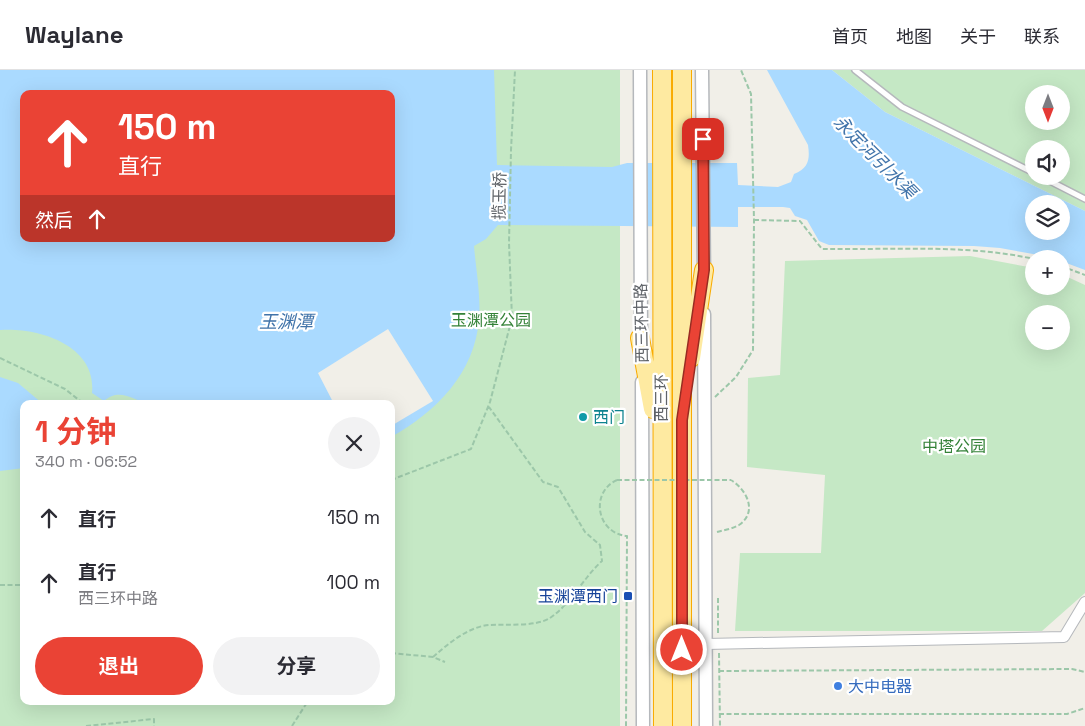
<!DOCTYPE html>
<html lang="zh">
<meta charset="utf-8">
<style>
:root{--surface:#fff;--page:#f2f2f3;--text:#2b2b33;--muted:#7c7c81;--line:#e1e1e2;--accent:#ea4335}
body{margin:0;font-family:"Space Grotesk","Noto Sans SC",sans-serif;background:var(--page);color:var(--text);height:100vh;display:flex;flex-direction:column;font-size:19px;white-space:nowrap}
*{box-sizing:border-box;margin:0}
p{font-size:16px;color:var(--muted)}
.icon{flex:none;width:28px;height:28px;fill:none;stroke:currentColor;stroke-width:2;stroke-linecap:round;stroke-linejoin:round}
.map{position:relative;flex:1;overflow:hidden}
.side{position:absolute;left:20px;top:330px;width:375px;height:305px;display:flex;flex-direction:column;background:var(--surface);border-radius:10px;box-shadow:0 5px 20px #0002}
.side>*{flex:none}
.top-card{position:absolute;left:20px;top:20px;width:375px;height:152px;border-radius:10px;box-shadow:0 5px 20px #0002;background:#ea4335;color:#fff;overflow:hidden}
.needle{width:32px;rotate:180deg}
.fabs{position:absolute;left:1025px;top:15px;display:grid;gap:10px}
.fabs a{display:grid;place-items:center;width:45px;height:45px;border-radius:50%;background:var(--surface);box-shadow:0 5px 20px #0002;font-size:25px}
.pin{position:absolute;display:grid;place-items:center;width:42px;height:42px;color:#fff;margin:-21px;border-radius:10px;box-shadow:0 2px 8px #0006}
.me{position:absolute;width:55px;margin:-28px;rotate:0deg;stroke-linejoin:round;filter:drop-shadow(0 0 4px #0008)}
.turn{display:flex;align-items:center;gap:18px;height:105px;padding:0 15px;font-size:22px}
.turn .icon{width:65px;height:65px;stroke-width:2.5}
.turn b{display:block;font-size:35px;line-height:42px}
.then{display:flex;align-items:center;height:48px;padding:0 15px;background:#0003;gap:10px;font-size:19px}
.round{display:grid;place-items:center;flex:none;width:52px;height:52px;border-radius:26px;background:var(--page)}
.head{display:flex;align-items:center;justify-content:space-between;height:85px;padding:0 15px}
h1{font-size:30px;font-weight:700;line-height:38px;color:var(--accent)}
.primary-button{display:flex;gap:10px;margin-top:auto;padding:10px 15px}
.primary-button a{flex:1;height:58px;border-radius:30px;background:var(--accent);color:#fff;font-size:20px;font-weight:700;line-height:58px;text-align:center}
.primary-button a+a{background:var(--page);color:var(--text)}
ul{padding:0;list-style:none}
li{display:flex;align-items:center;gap:15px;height:65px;padding:0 15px}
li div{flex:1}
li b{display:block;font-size:19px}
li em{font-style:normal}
header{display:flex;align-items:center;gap:30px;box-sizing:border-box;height:70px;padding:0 25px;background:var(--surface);border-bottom:1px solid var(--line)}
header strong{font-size:24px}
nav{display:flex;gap:28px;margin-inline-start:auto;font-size:18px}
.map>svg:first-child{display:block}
.green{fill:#c5e8c5;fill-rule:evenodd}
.water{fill:#aadaff;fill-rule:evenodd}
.pier{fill:#f1efe8}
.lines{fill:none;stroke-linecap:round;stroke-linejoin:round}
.service-casing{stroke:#b5b8bc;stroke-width:8}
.minor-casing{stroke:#b5b8bc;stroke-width:12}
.tertiary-casing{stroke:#b5b8bc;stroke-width:15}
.trunk-casing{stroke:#f9ab00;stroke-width:20}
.path{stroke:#9cc7a9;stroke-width:2;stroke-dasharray:5 2.5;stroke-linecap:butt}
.service{stroke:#fff;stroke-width:5}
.minor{stroke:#fff;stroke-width:10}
.tertiary{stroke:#fff;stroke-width:12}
.trunk{stroke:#feeaa1;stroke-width:18}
.path-bridge{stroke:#9cc7a9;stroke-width:2;stroke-dasharray:5 2.5;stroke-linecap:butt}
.route-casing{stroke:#982c22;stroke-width:12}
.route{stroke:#ea4335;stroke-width:9}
.culture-dot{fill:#0f9aa8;stroke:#fff;stroke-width:2}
.transit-dot{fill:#1a4fb4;stroke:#fff;stroke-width:2}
.shop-dot{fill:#3f7fe0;stroke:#fff;stroke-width:2}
.labels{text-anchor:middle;stroke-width:4.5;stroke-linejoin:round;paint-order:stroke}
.street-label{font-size:16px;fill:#5f6368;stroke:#fff}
.park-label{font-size:16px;fill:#348238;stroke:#fff}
.culture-label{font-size:16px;fill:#0d838f;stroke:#fff;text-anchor:start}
.transit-label{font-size:16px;fill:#164399;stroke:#fff;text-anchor:end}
.shop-label{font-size:16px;fill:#366cbe;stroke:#fff;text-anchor:start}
.water-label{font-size:18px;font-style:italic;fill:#4174aa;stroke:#fff}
</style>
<header>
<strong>Waylane</strong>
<nav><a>首页</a><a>地图</a><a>关于</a><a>联系</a></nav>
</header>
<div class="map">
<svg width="1085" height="656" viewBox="0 0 1085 656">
<rect width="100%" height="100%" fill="#f1efe8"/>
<path class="green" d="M 0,0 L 620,0 L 620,656 L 0,656 ZM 24,24 L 391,24 L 391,169 L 24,169 ZM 24,334 L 391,334 L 391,631 L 24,631 Z
M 832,0 L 1085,0 L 1085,141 L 885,42 ZM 1034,24 L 1061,24 L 1061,51 L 1034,51 ZM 1034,79 L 1061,79 L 1061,106 L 1034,106 Z
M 970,186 L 1034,198 L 1034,216 L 1061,216 L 1061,204 L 1085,215 L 1085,523 L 1042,561 L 735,561 L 740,483 L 821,483 L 825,405 L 747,397 L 748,308 L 780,305 L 785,191 ZM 1034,244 L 1061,244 L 1061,271 L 1034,271 Z"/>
<path class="water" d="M 0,0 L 494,0 L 497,95 L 612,97 L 627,93 L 737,93 L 738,115 L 778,117 L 791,112 L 794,104 C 809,98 810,89 808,75 L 767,0 L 832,0 L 885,42 L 1085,141 L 1085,200 L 1061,191 L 1061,189 L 1000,178 L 974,176 L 829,175 L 819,171 L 807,150 L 795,146 L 790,138 L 783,137 L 738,137 L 738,157 L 498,155 L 486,169 L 474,176 C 476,200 481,226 479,249 C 475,303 436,342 391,367 L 391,334 L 147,334 C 132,328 118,318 104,331 L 92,323 C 97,275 38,257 0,260 ZM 24,24 L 391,24 L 391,169 L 24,169 ZM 1034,134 L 1061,134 L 1061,161 L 1034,161 Z
M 0,307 L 18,313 L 43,334 L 24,334 L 24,398 L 0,401 Z"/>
<path class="pier" d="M 388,259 L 433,331 L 391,356 L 391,334 L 334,334 L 318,303 Z"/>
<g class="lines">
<defs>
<path id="service" d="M 855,0 L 902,37 L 1034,103
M 1040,106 L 1085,129"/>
<path id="minor" d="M 706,574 L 1064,567 L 1085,532"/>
<path id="tertiary" d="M 640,0 L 641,275
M 702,0 L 704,209
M 704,244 L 706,656
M 642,312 L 643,656"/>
<path id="trunk" d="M 662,0 L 663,656
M 640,268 L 653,339
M 691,288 L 704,200
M 682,656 L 682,0"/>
</defs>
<use href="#service" class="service-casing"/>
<use href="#minor" class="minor-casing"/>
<use href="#tertiary" class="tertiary-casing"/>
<use href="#trunk" class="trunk-casing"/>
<path class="path" d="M 754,150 L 800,151 L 822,179 C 890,180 967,174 1034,189
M 1061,196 L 1085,205
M 0,288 L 65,319 L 84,334
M 715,327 L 736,307 L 753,280 L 754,150 L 751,24 L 741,0
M 391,410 L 471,379 L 490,332 L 512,248 L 509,173 L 511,80 L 515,0
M 617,410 C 590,422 596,463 627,466 L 626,656
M 717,462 C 724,460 732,459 739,455 C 758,442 747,420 731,410
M 0,515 L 24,515
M 718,528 L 718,564
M 391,583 L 433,587 L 445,592
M 719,583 L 720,656
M 433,587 C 449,573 468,557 489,555 C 506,554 536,557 550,548 C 572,533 583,508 602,491 L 600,475 L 585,462 L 558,417 L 543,412 L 489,337
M 719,601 L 1072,599 L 1085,602
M 719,644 L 1067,644 L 1085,638
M 86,656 L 154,649 L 154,656
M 292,656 L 308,631"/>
<use href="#service" class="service"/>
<use href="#minor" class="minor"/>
<use href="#tertiary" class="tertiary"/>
<use href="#trunk" class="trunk"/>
<path class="path-bridge" d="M 617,410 L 731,410"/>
</g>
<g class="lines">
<defs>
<path id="route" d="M 682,580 L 682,350 L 704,200 L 703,69"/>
</defs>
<use href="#route" class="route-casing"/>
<use href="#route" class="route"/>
</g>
<circle class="culture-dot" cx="583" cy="347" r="5"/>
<rect class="transit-dot" x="623" y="521" width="10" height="10" rx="2.5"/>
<circle class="shop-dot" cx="838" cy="616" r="5"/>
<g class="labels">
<g class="street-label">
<text transform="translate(499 126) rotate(-89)" y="6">揽玉桥</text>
<text transform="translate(641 253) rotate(-91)" y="6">西三环中路</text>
<text transform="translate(661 328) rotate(-90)" y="6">西三环</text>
</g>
<g class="park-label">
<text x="491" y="256">玉渊潭公园</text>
<text x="954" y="382">中塔公园</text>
</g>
<g class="culture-label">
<text x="593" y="353">西门</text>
</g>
<g class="transit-label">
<text x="618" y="532">玉渊潭西门</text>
</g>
<g class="shop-label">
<text x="848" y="622">大中电器</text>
</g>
<g class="water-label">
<text transform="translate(875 87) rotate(45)" y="6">永定河引水渠</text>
<text x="286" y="258">玉渊潭</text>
</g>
</g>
</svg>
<div class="fabs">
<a><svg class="needle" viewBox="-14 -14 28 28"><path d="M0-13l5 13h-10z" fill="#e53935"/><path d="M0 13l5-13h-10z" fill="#7c7c81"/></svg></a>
<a><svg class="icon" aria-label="sound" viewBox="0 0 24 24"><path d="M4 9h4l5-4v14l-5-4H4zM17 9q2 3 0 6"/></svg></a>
<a><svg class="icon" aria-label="layers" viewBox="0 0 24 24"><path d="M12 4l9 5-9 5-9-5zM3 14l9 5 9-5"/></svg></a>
<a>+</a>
<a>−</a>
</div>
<div class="pin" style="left:703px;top:69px;background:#d93025"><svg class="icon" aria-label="arrive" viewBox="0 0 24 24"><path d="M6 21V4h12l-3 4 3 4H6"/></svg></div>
<svg class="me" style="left:682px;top:580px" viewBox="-20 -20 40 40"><circle r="17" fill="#ea4335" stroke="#fff" stroke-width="3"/><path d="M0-11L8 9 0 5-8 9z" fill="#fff"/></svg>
<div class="top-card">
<div class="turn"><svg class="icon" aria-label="ahead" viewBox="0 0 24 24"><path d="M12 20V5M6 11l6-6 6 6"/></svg><div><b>150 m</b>直行</div></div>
<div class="then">然后<svg class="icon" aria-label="ahead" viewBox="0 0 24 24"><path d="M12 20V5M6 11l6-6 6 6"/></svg></div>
</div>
<section class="side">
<div class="head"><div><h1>1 分钟</h1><p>340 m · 06:52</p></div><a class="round"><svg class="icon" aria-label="close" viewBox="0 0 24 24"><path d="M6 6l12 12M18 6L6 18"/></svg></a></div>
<ul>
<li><svg class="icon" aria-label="ahead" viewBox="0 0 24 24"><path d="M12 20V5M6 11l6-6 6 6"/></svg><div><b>直行</b></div><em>150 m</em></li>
<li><svg class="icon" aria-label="ahead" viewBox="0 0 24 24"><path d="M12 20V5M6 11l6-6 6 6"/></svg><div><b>直行</b><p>西三环中路</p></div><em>100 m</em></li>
</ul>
<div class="primary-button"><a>退出</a><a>分享</a></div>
</section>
</div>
